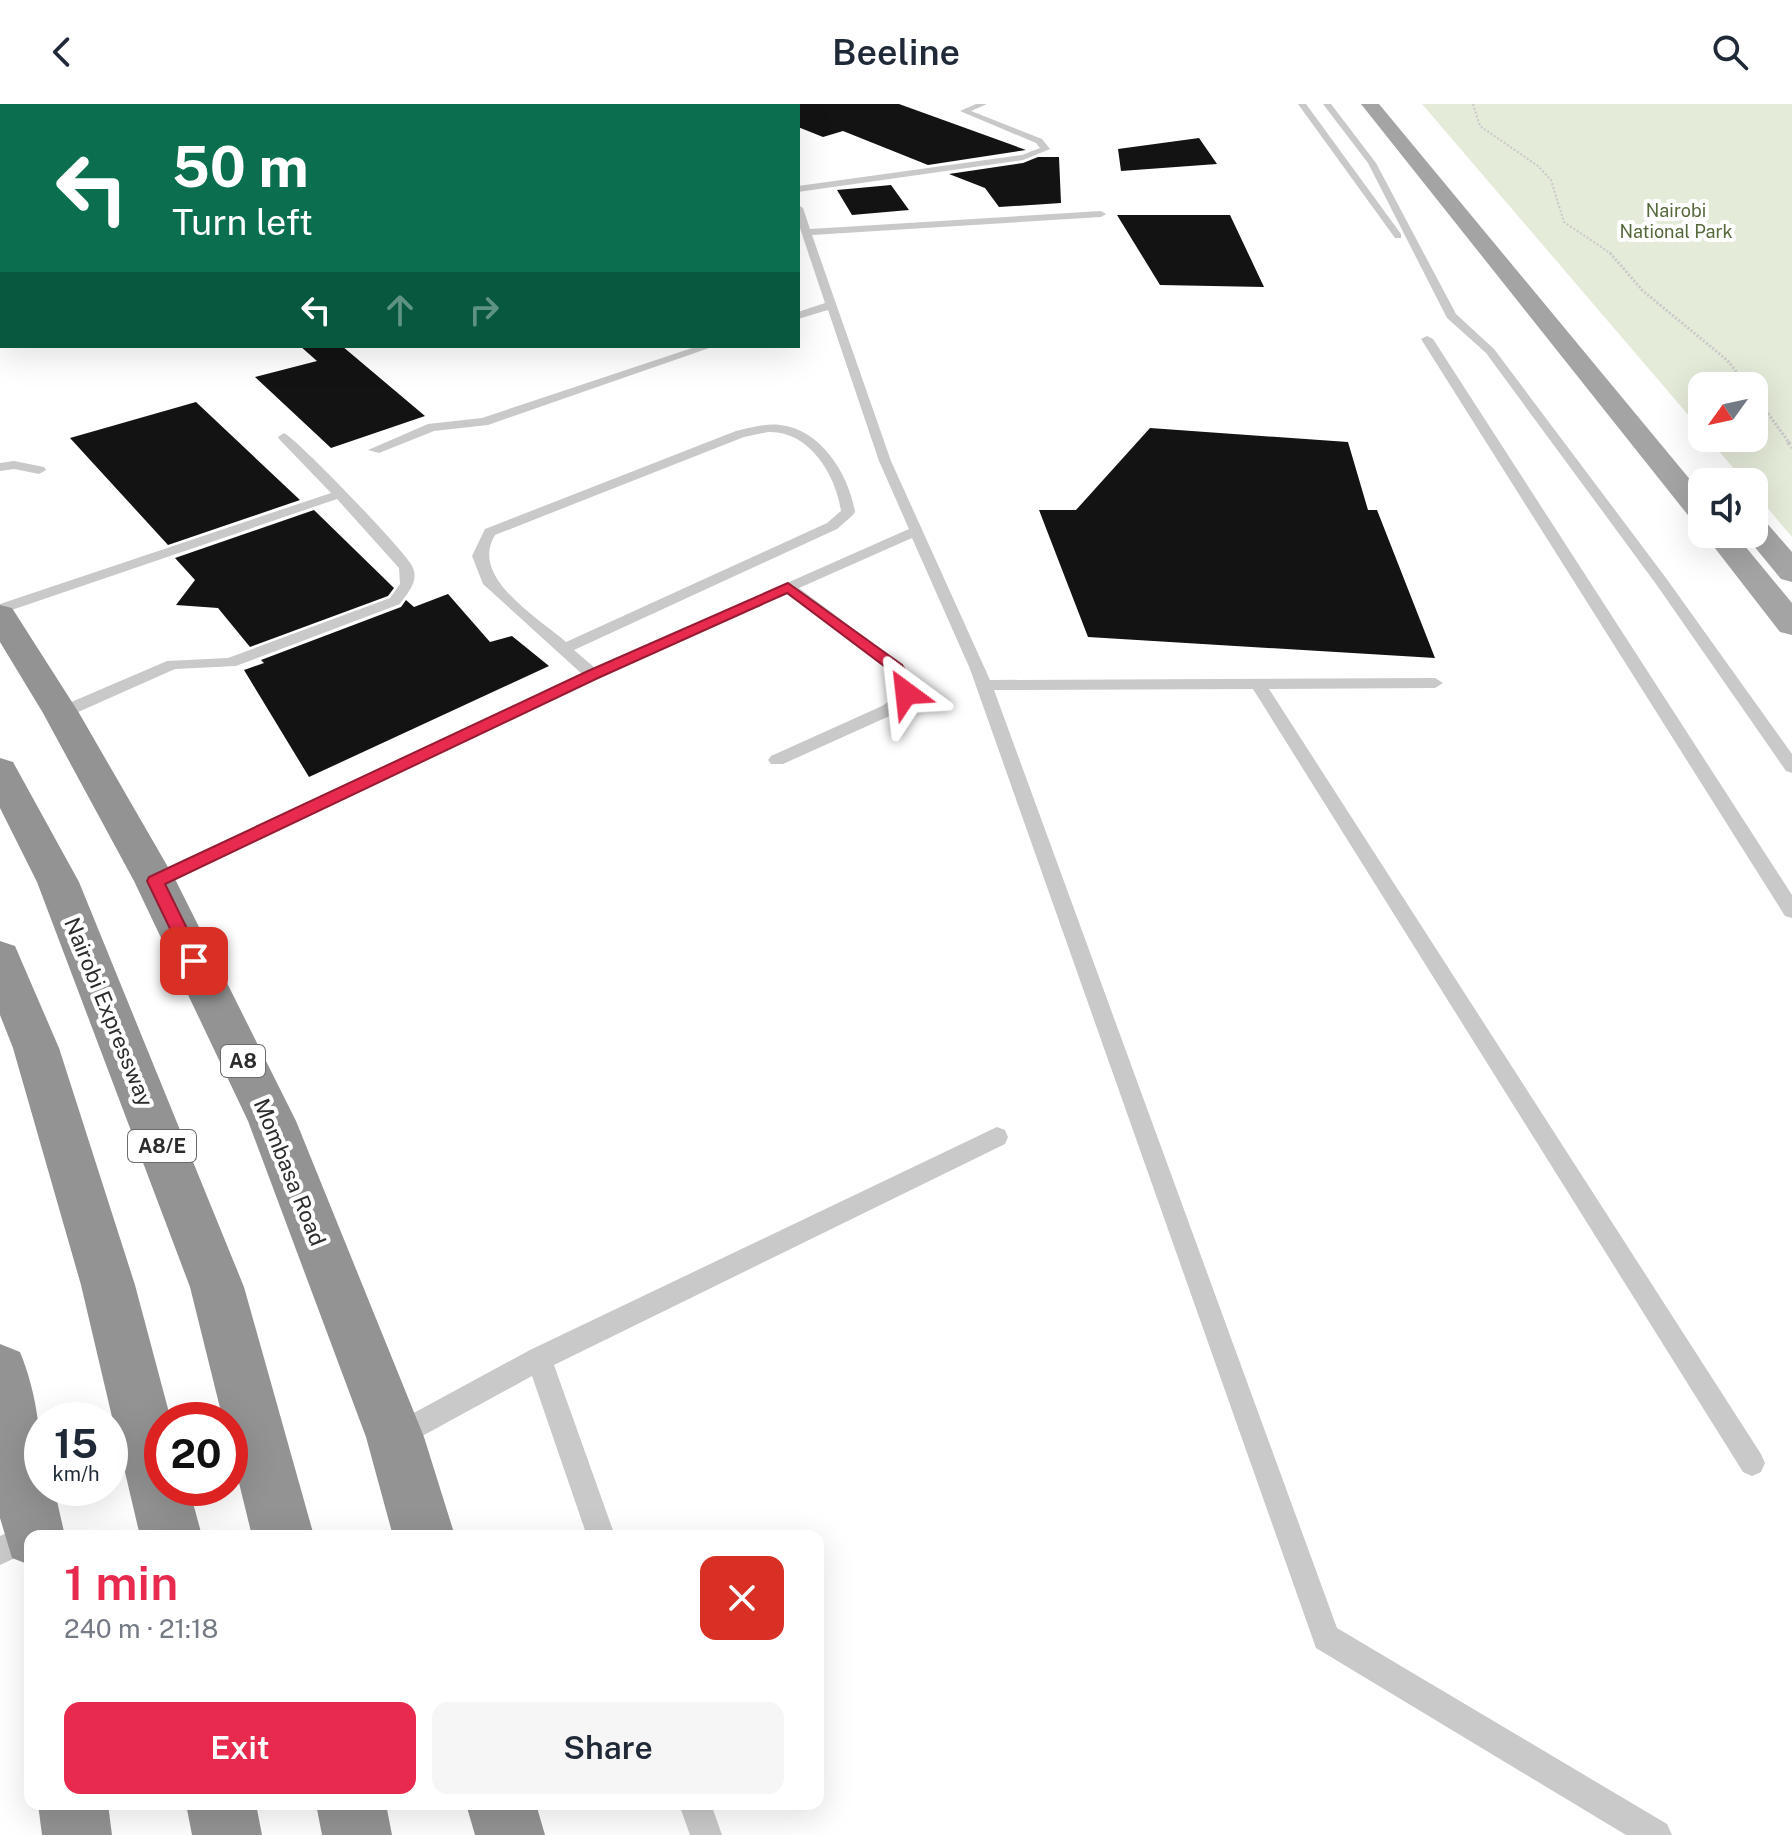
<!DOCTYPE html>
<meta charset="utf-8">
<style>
:root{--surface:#fff;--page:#f6f6f7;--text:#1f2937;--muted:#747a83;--accent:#e82a4f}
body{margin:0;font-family:"Public Sans",sans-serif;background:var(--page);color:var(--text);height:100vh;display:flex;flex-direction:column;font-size:30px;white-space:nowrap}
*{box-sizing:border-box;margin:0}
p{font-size:26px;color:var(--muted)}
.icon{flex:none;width:44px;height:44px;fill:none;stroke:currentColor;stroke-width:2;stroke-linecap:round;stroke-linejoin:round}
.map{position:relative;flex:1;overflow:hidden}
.sheet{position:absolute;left:24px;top:1426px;width:800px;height:280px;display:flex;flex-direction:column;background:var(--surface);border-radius:16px;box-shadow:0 8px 32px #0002}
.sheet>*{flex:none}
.top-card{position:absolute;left:0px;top:0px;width:800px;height:244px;box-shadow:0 8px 32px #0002;background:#0b6e4f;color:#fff;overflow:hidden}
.needle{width:52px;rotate:237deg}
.fabs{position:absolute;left:1688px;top:268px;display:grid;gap:16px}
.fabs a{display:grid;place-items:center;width:80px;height:80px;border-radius:16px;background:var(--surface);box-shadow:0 8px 32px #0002;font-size:40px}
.speed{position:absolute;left:24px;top:1298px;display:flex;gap:16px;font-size:40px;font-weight:700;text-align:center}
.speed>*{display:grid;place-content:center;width:104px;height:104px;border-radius:50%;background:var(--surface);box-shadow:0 8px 32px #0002;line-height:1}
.speed small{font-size:20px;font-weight:400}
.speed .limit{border:12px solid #d22;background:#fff;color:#111}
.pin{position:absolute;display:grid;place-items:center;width:68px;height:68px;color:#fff;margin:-34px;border-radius:16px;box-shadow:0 4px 12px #0006}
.me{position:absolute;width:88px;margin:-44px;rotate:330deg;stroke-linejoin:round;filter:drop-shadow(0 0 6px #0008)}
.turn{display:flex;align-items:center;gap:28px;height:168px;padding:0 40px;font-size:36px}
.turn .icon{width:104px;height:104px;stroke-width:2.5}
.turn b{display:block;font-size:56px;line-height:68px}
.lanes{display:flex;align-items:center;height:76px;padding:0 40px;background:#0003;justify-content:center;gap:40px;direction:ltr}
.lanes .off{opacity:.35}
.round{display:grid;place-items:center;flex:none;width:84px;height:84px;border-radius:16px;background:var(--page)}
.summary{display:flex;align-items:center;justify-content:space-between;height:136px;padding:0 40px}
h1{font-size:48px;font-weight:600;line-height:60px;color:var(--accent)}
.button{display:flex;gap:16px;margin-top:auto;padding:16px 40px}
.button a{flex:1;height:92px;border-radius:16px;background:var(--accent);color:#fff;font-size:32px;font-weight:600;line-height:92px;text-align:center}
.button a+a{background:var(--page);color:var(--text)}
header{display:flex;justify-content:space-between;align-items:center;height:104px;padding:0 40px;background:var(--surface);font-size:36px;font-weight:600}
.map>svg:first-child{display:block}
.green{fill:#e5ebd9}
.building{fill:#131313}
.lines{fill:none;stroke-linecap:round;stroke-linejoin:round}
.path-far2{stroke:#c9c9c9;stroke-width:2;stroke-dasharray:2 2;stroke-linecap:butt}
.path-far1{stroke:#c9c9c9;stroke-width:3;stroke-dasharray:2 2;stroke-linecap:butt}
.path{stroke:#c9c9c9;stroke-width:4;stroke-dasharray:3 3;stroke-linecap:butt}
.lane{fill:#c9c9c9;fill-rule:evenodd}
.street{fill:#c9c9c9;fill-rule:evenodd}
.primary{fill:#a4a4a4;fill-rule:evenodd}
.highway{fill:#939393;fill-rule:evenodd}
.route{fill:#e82a4f;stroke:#971b33;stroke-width:2}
.labels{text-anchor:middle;stroke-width:8;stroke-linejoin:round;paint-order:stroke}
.far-park-label{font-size:18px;fill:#556839;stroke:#fff}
.shield{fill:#fff;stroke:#6b6b6b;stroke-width:2}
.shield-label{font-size:20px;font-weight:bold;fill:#2c2c2c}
.street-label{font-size:22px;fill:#2c2c2c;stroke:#fff}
</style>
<header><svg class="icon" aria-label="back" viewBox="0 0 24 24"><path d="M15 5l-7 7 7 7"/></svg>Beeline<svg class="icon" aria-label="search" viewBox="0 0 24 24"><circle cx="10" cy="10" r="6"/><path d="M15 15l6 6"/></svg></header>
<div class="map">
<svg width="1792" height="1731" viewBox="0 0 1792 1731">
<rect width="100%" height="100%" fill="#fff"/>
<path class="green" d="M 1422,0 L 1792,0 L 1792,433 L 1754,388 L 1754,378 L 1745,378 L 1708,334 L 1754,334 L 1754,282 L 1702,282 L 1702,327 Z"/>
<path class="building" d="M 798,0 L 899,0 L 1026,46 L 928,61 L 843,27 L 823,33 L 798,23 Z
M 1199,34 L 1217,60 L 1121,67 L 1118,45 Z
M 1038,53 L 1059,53 L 1061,99 L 999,103 L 985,84 L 949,70 L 1023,59 Z
M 891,81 L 909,106 L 852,111 L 837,86 Z
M 1117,111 L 1230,111 L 1264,183 L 1160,181 Z
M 300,242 L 342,242 L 425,312 L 331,344 L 255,273 L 317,257 Z
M 196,298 L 300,396 L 168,441 L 70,334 Z
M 1150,324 L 1348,338 L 1368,406 L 1377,406 L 1435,554 L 1088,533 L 1039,406 L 1076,406 Z
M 314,406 L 394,484 L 388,492 L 250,543 L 218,504 L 176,501 L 195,476 L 175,454 Z
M 448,490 L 490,538 L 512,532 L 549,562 L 309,673 L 244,566 L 264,559 L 261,556 L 401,503 L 406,496 L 414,503 Z"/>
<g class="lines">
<path class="path-far2" d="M 1473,0 L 1480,22 L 1538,62 L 1551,76 L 1564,118 L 1613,151"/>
<path class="path-far1" d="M 1610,149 L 1643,187 L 1727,256 L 1748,282
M 1754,290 L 1790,340"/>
<path class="path" d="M 1788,338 L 1792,344"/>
<path class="lane" d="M 585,0 L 596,0 L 598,2 L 587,2 Z
M 976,0 L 987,0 L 971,7 L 1042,35 L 1050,45 L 1023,56 L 798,88 L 798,82 L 1022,51 L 1040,44 L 1036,39 L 960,7 Z
M 1298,0 L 1306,0 L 1401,130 L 1401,134 L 1395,134 Z
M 1323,0 L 1331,0 L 1376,59 L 1456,210 L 1494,245 L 1666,474 L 1792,650 L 1792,669 L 1786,667 L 1656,480 L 1486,249 L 1447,214 L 1368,59 Z
M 0,10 L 2,10 L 2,15 L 0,15 Z
M 0,44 L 2,44 L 2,50 L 0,50 Z
M 0,82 L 2,83 L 2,90 L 0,89 Z
M 798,101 L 803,104 L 810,125 L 1101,107 L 1106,110 L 1101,113 L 812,131 L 891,357 L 990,576 L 1435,574 L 1443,579 L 1435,584 L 1269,585 L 1761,1350 L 1765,1359 L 1761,1368 L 1752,1372 L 1743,1368 L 1253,585 L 994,586 L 1337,1524 L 1667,1720 L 1672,1731 L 1626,1731 L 1316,1544 L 970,565 L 912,434 L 799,484 L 903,562 L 912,578 L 912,593 L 894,610 L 783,660 L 771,660 L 768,656 L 771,652 L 882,602 C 898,592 900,584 891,568 L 788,490 L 599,574 L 162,782 L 155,784 L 146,777 L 148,772 L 582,570 L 483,480 L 472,452 L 485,425 L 736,327 C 750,324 765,319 780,321 C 821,325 849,371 855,408 L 853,411 L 837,425 L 574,546 L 595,564 L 909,425 L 879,357 L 828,206 L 798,215 L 798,208 L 825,199 L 798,118 ZM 768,328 C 809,326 836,371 841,407 L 827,419 L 566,538 C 537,513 469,473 495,431 L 744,333 Z
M 1427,232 L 1433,235 L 1792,791 L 1792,814 L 1785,812 L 1421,235 Z
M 698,242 L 715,242 L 488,321 L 434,327 L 379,349 L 368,346 L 428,320 L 482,314 Z
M 284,329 C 296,334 406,448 412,462 C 420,477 408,488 400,500 L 236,562 L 175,565 L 67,613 L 55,613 L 53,609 L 55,605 L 167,557 L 228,554 L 390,494 L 400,480 L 399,464 L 337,395 L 0,510 L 0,500 L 331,389 L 280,336 L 278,333 Z
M 14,357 L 44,363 L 46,366 L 39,370 L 14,365 L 0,367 L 0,359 Z
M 997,1023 L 1005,1026 L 1008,1033 L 1005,1040 L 554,1261 L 615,1432 L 587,1432 L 532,1272 L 404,1342 L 395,1346 L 386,1342 L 382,1333 L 386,1324 L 530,1246 Z
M 30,1419 L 40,1423 L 44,1432 L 30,1432 L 30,1447 L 0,1461 L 0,1432 Z
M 679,1700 L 711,1700 L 722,1731 L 690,1731 Z"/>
<path class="street" d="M 270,0 L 293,0 L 268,2 Z
M 0,55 L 2,55 L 0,66 Z"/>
<path class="primary" d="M 1361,0 L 1379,0 L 1702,390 L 1702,418 L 1691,415 Z
M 1754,414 L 1765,417 L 1792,448 L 1792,478 L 1781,475 L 1744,430 L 1754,430 Z
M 1704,430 L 1735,430 L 1792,499 L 1792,531 L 1780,528 Z"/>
<path class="highway" d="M 0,501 L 12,504 L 79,609 L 176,777 L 296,1017 L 424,1333 L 455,1432 L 393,1432 L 366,1333 L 248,1017 L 134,777 L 43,609 L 0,538 Z
M 0,654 L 13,658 L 79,778 L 244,1183 L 314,1432 L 252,1432 L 230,1342 L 230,1316 L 223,1316 L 190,1183 L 37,778 L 0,704 Z
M 0,837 L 15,842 L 59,944 L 135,1181 L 171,1316 L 162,1316 L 162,1384 L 189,1384 L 202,1432 L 140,1432 L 81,1181 L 13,944 L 0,911 Z
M 0,1240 L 20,1248 C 38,1292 42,1337 42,1384 L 54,1384 L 65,1432 L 30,1432 L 30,1461 L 12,1454 L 0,1414 Z
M 38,1700 L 108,1700 L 112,1731 L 42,1731 Z
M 186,1700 L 256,1700 L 262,1731 L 192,1731 Z
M 316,1700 L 386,1700 L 392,1731 L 322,1731 Z
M 466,1700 L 536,1700 L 545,1731 L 475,1731 Z"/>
</g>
<path class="route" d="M 788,479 L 902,561 L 912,577 L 911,592 L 901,592 L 898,577 L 892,568 L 787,489 L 598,574 L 165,780 L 203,857 L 194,864 L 188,862 L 147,777 L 149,773 L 588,567 Z"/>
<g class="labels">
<g class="far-park-label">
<text x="1676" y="113">Nairobi<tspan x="1676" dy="21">National Park</tspan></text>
</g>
<g class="shield">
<rect x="221" y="941" width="44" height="32" rx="6"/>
<rect x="128" y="1026" width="68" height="32" rx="6"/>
</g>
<g class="shield-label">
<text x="243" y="964">A8</text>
<text x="162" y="1049">A8/E</text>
</g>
<g class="street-label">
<text transform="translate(109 908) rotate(68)" y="8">Nairobi Expressway</text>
<text transform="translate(290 1068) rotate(68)" y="8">Mombasa Road</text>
</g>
</g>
</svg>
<div class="fabs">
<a><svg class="needle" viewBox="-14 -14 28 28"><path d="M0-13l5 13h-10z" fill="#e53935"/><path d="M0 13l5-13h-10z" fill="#747a83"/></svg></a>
<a><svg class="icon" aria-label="sound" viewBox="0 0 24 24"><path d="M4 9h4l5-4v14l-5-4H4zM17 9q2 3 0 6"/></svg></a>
</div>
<div class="speed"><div>15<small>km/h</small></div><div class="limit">20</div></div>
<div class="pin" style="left:194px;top:857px;background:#d93025"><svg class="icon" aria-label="arrive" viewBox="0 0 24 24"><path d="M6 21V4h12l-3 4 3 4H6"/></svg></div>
<svg class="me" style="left:906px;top:589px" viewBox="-20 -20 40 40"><path d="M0-17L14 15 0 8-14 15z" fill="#e82a4f" stroke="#fff" stroke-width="4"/></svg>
<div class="top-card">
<div class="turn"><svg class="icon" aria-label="left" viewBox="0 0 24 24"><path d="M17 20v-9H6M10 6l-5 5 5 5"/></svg><div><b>50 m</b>Turn left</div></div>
<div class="lanes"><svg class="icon" aria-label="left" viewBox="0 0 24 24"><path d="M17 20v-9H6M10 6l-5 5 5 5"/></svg><svg class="icon off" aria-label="ahead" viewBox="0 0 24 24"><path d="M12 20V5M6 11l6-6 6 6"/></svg><svg class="icon off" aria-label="right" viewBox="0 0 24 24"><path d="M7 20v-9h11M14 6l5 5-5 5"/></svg></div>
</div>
<section class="sheet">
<div class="summary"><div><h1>1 min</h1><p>240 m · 21:18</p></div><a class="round" style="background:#d93025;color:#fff"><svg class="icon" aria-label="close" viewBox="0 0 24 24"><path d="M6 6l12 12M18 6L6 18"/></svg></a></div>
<div class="button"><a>Exit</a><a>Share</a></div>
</section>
</div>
